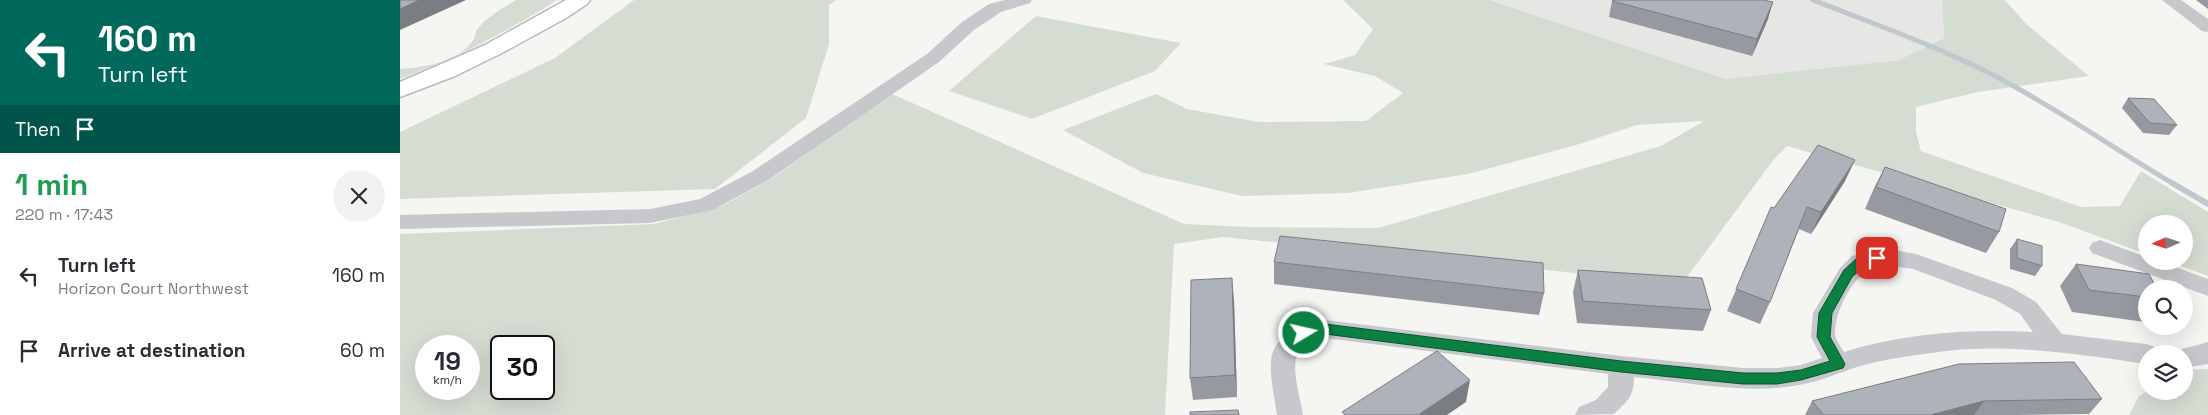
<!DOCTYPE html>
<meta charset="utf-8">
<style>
:root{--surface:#fff;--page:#f2f2f3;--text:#2b2b33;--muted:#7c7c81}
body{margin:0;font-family:"Space Grotesk",sans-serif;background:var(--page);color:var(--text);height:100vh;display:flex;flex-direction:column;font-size:19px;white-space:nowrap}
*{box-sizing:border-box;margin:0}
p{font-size:16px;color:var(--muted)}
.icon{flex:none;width:28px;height:28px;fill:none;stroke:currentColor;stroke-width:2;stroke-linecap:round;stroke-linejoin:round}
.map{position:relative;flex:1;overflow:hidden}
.drawer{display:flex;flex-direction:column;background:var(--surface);width:400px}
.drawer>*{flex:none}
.banner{background:#00695c;color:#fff;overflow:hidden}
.needle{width:32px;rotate:267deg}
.buttons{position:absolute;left:1738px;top:215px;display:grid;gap:10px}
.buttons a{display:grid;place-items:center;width:55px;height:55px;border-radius:50%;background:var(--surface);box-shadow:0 5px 20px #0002;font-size:25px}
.speed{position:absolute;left:15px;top:335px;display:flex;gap:10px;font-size:25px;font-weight:700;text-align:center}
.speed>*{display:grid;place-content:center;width:65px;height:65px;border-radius:50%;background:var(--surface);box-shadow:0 5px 20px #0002;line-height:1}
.speed small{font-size:12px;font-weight:400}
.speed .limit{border:2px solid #111;border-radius:8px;background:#fff;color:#111}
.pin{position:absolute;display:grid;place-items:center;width:42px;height:42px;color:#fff;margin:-21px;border-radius:10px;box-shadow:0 2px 8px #0006}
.me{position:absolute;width:55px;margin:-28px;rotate:81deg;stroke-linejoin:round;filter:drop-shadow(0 0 4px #0008)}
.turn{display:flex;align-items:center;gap:18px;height:105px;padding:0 15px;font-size:22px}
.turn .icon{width:65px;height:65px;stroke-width:2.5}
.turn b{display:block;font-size:35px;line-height:42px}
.then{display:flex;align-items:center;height:48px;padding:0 15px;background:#0003;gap:10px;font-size:19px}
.round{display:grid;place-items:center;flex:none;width:52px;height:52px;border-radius:26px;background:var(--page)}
.overview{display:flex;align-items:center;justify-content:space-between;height:85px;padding:0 15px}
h1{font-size:30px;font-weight:600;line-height:38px;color:#1e9e55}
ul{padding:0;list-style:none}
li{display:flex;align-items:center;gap:15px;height:75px;padding:0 15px}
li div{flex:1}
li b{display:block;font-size:19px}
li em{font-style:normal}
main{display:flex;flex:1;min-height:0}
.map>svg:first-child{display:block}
.built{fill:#e6e6e5}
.green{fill:#d5ddd3;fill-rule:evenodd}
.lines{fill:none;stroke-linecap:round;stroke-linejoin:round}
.stream-far1{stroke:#c0c8ce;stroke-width:5}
.stream{stroke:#c0c8ce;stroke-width:6}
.major-casing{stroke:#b6b9be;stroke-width:3}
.minor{fill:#c6c8cc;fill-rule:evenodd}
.major{fill:#fff;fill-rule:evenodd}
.wall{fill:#969aa0}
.shaded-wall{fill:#7a7d82}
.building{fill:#aeb3ba;stroke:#7a7d82}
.route{fill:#0b8043;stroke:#07532c}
</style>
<main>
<section class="drawer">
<div class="banner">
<div class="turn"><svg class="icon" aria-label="left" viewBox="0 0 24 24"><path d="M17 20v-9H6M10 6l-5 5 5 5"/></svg><div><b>160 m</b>Turn left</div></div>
<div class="then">Then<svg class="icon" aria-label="arrive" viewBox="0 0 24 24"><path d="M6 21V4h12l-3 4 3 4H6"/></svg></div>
</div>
<div class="overview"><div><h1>1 min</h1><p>220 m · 17:43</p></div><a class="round"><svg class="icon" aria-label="close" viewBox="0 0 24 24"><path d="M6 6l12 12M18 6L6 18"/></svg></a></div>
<ul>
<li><svg class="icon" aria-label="left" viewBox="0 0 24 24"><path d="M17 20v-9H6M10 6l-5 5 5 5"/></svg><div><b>Turn left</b><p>Horizon Court Northwest</p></div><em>160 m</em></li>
<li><svg class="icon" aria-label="arrive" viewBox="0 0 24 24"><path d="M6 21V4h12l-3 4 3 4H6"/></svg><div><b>Arrive at destination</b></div><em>60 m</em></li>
</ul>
</section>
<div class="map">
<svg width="1808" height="415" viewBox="0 0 1808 415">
<rect width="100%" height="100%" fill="#f5f6f2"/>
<path class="built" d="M 1089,0 L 1542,0 L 1544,38 L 1499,60 L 1326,79 Z"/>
<path class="green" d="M 116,0 L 157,0 C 107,32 56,58 0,79 L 0,69 C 26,67 59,62 74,39 C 76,35 75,31 78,28 C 88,16 103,8 116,0 Z
M 234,0 L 437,0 L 429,5 L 429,44 L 406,118 L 315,189 L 0,199 L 0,132 L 155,58 Z
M 943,0 L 1089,0 L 1326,79 L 1499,60 L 1544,38 L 1542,0 L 1605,0 L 1626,24 L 1689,76 L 1578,92 L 1516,107 L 1516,132 L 1521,151 L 1681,207 L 1720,206 L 1741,171 L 1808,212 L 1808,276 L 1767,261 L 1784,261 L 1784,224 L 1746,224 L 1746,254 L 1659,222 L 1387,146 L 1374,159 L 1282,284 L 823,237 L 774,244 L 765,415 L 0,415 L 0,234 L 254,224 L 322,206 L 373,178 L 490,93 L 784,224 L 850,227 L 978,228 L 1261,146 L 1304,121 L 1237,125 L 1173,146 L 1068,174 L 948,193 L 842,196 L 743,173 L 663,130 L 756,94 L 787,109 L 859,122 L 966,121 L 1003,93 L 975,76 L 924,64 L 955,55 L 973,29 ZM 26,346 L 69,346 L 69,389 L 26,389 ZM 101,346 L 144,346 L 144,389 L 101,389 Z
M 636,16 L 781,43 L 755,71 L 632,119 L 549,91 Z
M 1808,369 L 1808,415 L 1729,415 L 1739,396 L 1747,391 L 1784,391 L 1784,370 Z"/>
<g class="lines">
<path class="stream-far1" d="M 1413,0 C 1474,24 1537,46 1595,76 C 1657,108 1714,149 1774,184"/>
<path class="stream" d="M 1772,183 L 1808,204"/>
<defs>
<path id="major" d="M 166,0 L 190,0 L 187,4 L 166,18 L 100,54 L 55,76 L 0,97 L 0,82 L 85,45 Z"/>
</defs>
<use href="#major" class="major-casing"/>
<path class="minor" d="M 605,0 L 632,0 L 630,3 L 601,12 L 574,30 L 539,62 L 367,181 L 313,210 L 250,223 L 0,229 L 0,215 L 250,209 L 300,199 L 353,171 L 527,54 L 562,22 L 589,4 Z
M 1762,0 L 1781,0 L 1808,19 L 1808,32 L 1802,31 Z
M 1700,240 L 1746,257 L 1746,261 L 1759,261 L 1808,279 L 1808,296 L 1692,253 L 1689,248 L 1692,243 Z
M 1477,250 L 1493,250 L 1516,254 L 1612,288 L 1636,302 L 1662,334 L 1746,344 L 1755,347 L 1758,354 L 1746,354 L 1746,364 C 1675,354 1603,342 1531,353 C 1507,356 1481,360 1457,367 C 1438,373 1419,382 1399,385 C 1346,395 1287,382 1234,377 C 1234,397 1227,401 1214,414 L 1175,415 L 1179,407 L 1196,400 L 1208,387 L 1208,374 L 925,338 C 916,341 903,344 898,353 C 890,366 901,400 903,415 L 877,415 C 868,356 859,338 925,320 L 1221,356 L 1343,368 L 1377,368 L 1401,365 L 1422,358 L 1411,337 L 1413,313 L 1440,268 L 1452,256 ZM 1477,266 L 1493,266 L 1513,269 L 1596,300 L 1620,314 L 1633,332 C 1570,329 1505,333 1444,352 C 1441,347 1436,340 1435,335 C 1434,312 1454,272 1477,266 Z
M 1808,342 L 1808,364 L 1784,368 L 1784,354 L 1774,354 L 1775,351 Z"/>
<use href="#major" class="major"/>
</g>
<path class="wall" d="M 1796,0 L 1808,0 L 1808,9 Z
M 1212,1 L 1368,19 L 1352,56 L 1209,17 Z
M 1728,98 L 1777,125 L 1769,135 L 1743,133 L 1722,108 Z
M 1485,167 L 1599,232 L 1586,253 L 1465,209 L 1474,188 Z
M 1445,181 L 1411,234 L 1399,229 L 1370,302 L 1360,324 L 1327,311 L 1371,207 L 1374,208 Z
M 1617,239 L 1642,266 L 1635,276 L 1610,269 L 1610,249 Z
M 874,262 L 1144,293 L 1139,315 L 874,284 Z
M 1676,264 L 1746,289 L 1746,321 L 1745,322 L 1672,312 L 1660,286 Z
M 1178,270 L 1311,310 L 1303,331 L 1177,323 L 1173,292 Z
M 834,300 L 837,397 L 793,400 L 790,378 Z
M 1702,399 L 1689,414 L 1616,415 L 1405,415 L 1412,401 Z"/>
<path class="shaded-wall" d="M 19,0 L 66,0 L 0,30 L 0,9 Z
M 1373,2 L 1368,19 L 1352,56 L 1357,39 Z
M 1455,160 L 1445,181 L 1411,234 L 1421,212 Z
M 832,278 L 834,300 L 837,397 L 835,375 Z
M 1070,380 L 1066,402 L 1047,415 L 1018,415 Z
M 1584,401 L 1574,415 L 1530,415 Z"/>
<path class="building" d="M 0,0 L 19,0 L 0,9 Z
M 1213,0 L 1363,0 L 1373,2 L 1357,39 L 1212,1 Z
M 1728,98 L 1754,99 L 1777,125 L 1750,123 Z
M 1418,145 L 1455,160 L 1421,212 L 1407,207 L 1370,302 L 1336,289 L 1371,207 L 1374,208 Z
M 1485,167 L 1606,209 L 1599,232 L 1476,187 Z
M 880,236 L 1143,263 L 1144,293 L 874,262 Z
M 1617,239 L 1642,246 L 1642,266 L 1617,258 Z
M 1676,264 L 1749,274 L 1757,289 L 1746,289 L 1746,297 L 1689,290 Z
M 1178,270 L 1302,278 L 1311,310 L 1183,301 Z
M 832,278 L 835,375 L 790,378 L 791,280 Z
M 1037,351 L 1070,380 L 1018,415 L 945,415 L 942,412 Z
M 1674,362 L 1702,399 L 1584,401 L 1530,415 L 1424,415 L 1412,401 L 1559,364 Z
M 838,410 L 839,415 L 790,415 L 790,412 Z"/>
<path class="route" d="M 1477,254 L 1483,258 L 1481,261 L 1464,266 L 1452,277 L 1432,313 L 1430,337 L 1445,364 L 1443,368 L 1401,380 L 1377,384 L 1343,384 L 1221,372 L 925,334 L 904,338 L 899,337 L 898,333 L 899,330 L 925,324 L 1221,361 L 1343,373 L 1377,373 L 1401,370 L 1430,361 L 1417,337 L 1419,313 L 1444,270 L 1456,259 Z"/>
</svg>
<div class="buttons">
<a><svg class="needle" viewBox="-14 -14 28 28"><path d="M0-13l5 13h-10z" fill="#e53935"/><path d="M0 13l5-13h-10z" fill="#7c7c81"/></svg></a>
<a><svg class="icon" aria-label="search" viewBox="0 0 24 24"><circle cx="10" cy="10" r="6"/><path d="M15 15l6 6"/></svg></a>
<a><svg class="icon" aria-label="layers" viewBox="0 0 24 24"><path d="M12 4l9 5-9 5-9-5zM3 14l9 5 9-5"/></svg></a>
</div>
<div class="speed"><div>19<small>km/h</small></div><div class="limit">30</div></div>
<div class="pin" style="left:1477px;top:258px;background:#d93025"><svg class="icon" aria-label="arrive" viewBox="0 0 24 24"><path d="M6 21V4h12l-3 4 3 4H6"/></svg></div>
<svg class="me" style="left:904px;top:333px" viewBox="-20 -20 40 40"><circle r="17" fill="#0b8043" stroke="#fff" stroke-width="3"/><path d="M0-11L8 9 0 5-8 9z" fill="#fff"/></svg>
</div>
</main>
